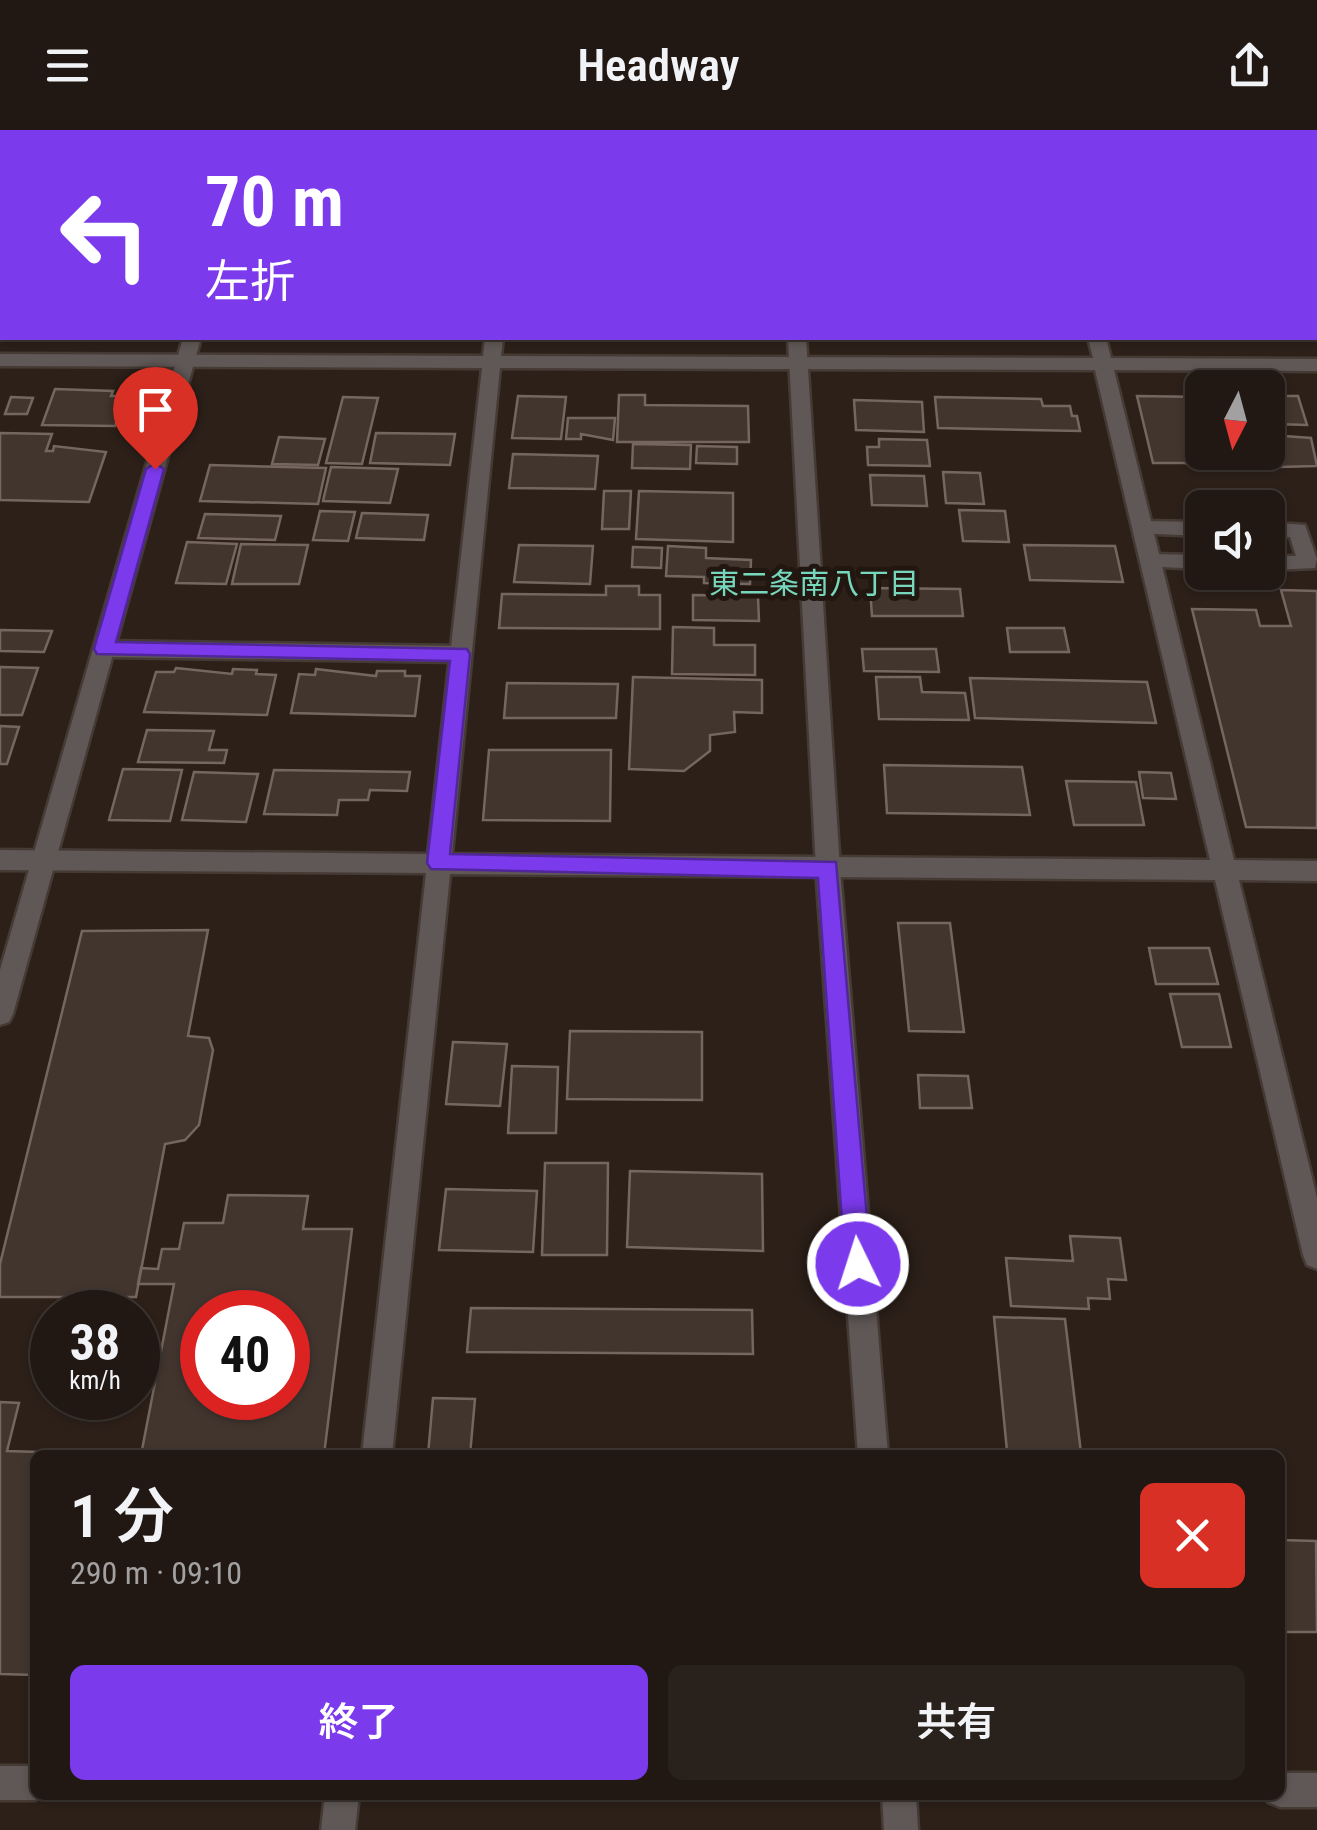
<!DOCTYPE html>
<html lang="ja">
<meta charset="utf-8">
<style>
:root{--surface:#211813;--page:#29211c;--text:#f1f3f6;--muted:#a2a0a0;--line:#3e3733;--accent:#7c3aed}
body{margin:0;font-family:"Roboto Condensed","Noto Sans JP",sans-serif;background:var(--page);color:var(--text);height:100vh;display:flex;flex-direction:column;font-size:38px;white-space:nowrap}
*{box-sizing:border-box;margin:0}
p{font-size:32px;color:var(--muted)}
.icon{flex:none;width:55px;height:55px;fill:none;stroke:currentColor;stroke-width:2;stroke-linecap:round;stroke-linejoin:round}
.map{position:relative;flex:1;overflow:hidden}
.sheet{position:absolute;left:30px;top:1320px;width:1255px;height:350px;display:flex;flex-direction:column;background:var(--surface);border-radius:15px;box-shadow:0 2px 8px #0004,0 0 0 2px var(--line)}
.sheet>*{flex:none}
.guide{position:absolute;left:0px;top:0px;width:1318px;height:210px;box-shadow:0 2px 8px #0004,0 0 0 2px var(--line);background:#7c3aed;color:#fff;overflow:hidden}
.needle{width:65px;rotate:186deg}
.tools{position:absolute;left:1185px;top:240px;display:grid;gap:20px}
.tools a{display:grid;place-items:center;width:100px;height:100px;border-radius:15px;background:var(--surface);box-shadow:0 2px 8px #0004,0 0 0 2px var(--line);font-size:50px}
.speed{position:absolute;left:30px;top:1160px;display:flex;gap:20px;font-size:50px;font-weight:700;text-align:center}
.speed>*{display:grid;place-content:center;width:130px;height:130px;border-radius:50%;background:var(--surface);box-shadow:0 2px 8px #0004,0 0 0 2px var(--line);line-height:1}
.speed small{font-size:25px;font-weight:400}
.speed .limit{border:15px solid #d22;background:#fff;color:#111}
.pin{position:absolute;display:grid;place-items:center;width:85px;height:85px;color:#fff;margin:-102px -42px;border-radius:50% 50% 50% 0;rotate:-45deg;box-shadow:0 0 10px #0007}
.pin .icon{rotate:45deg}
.me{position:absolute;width:110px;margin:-55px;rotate:356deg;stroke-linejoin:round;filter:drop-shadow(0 0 8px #0008)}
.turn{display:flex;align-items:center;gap:35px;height:210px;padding:0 40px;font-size:45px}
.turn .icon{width:130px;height:130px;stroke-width:2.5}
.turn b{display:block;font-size:70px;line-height:85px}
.round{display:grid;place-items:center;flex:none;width:105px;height:105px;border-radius:15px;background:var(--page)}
.overview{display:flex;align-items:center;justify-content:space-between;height:170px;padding:0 40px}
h1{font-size:60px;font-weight:600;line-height:75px}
.cta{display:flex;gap:20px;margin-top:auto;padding:20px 40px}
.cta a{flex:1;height:115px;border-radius:15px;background:var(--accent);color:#fff;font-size:40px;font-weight:600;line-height:115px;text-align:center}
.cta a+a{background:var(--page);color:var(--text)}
header{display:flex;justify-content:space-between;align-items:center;height:130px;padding:0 40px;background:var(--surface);font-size:45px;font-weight:600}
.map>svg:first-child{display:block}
.building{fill:#42352e;stroke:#75675f;stroke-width:2.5;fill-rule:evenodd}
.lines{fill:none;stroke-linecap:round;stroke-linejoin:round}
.service-casing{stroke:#463a34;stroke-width:5}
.minor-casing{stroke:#463a34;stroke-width:5}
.tertiary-casing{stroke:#463a34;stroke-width:5}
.service{fill:#5f5857;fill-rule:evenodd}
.minor{fill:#5f5857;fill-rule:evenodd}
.tertiary{fill:#5f5857;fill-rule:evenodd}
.route{fill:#7c3aed;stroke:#51269a;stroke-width:2.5}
.labels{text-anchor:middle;stroke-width:10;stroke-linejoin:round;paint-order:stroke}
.neighbourhood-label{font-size:30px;fill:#77d7bc;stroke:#221710}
</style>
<header><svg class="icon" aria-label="menu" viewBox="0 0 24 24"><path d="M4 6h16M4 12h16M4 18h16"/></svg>Headway<svg class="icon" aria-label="share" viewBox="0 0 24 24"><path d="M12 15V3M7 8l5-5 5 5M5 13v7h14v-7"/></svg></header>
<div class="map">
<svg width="1317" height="1700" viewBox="0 0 1317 1700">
<rect width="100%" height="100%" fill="#2c2019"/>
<path class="building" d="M 8,0 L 105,0 L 7,2 Z
M 112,0 L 200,0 L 205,1 L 111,2 Z
M 552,0 L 738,0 L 739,2 L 552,2 Z
M 933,0 L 1021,0 L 1022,2 L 934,2 Z
M 1071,0 L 1190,0 L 1191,2 L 1071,2 Z
M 0,89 L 2,89 L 2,200 L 0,200 Z
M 55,259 L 113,261 L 111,266 L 125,266 L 115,296 L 42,295 Z
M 619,265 L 645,265 L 645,275 L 748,276 L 749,312 L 617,312 Z
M 518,266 L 566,267 L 561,309 L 512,308 Z
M 1137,266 L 1202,267 L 1202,322 L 1236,322 L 1239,334 L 1205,334 L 1198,339 L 1185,333 L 1153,333 Z
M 1268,266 L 1298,266 L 1307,295 L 1274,294 Z
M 11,267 L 33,268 L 27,284 L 5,284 Z
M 343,267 L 378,268 L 362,334 L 326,333 Z
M 935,267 L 1041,269 L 1043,276 L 1070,276 L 1072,286 L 1077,286 L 1080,301 L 938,298 Z
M 854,270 L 922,272 L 924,302 L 856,300 Z
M 568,288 L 615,288 L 613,310 L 581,304 L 581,309 L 566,309 Z
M 0,303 L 52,304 L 46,321 L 53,321 L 54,316 L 106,322 L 89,372 L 0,370 Z
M 376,303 L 455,304 L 450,335 L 370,333 Z
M 1270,305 L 1311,308 L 1317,336 L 1280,337 Z
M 279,307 L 325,309 L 318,335 L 272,334 Z
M 879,309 L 927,310 L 930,336 L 868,335 L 867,317 L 879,317 Z
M 633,314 L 691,315 L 690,339 L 632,338 Z
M 697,316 L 737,317 L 737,334 L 696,333 Z
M 513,324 L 598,326 L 595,359 L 509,358 Z
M 210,335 L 326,338 L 318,374 L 200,371 Z
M 331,337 L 398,339 L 390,373 L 323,371 Z
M 943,342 L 980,343 L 984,374 L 946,373 Z
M 870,345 L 924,346 L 927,376 L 872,375 Z
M 604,361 L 631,361 L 629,399 L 602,399 Z
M 639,361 L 733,363 L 733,412 L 636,409 Z
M 959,380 L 1005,381 L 1009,412 L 963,411 Z
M 320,381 L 355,382 L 348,411 L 313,410 Z
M 362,383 L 428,385 L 424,410 L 356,408 Z
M 205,384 L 281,386 L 275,410 L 198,408 Z
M 187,412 L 237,414 L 226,454 L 176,453 Z
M 241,414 L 308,415 L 299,454 L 232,454 Z
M 519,415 L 593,416 L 590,454 L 514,452 Z
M 1024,415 L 1115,416 L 1123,452 L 1030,450 Z
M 668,416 L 706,418 L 706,428 L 751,430 L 750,454 L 704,453 L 704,447 L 666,446 Z
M 633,417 L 662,418 L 661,438 L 632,437 Z
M 606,456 L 639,456 L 639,465 L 660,465 L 660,499 L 499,498 L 502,464 L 606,465 Z
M 870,458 L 960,459 L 963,486 L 872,486 Z
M 1281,460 L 1317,461 L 1317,698 L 1246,697 L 1192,479 L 1256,480 L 1260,496 L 1291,496 Z
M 693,465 L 758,466 L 759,491 L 693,490 Z
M 673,497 L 714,498 L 714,515 L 755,515 L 755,545 L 672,544 Z
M 1007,498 L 1064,498 L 1069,522 L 1010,522 Z
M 0,500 L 52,501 L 44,522 L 0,521 Z
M 862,519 L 936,519 L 939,542 L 864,541 Z
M 0,537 L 38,538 L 22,585 L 0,585 Z
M 176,538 L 232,544 L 233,539 L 257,540 L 256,544 L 276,545 L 267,585 L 144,582 L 156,542 L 174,542 Z
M 316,539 L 376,546 L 377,541 L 405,541 L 405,546 L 420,546 L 415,586 L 291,583 L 299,544 L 315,545 Z
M 633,547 L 762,550 L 762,583 L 734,582 L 735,602 L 710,605 L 710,621 L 684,641 L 629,639 Z
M 876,547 L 920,547 L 922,562 L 965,563 L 969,590 L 879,589 Z
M 970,548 L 1147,552 L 1156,593 L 975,588 Z
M 507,553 L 618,554 L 616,588 L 504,588 Z
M 0,596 L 19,597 L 7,634 L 0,634 Z
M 147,600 L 214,601 L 209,620 L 227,620 L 224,633 L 138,632 Z
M 489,620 L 611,620 L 610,691 L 483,690 Z
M 884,635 L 1022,637 L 1030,685 L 887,683 Z
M 123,639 L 182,640 L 170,691 L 109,690 Z
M 274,640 L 410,642 L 407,661 L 370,660 L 368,670 L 339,670 L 337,685 L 264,684 Z
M 194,642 L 258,644 L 246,692 L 182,690 Z
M 1139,642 L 1171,643 L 1176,669 L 1143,668 Z
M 1066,651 L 1136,652 L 1144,695 L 1074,695 Z
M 898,793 L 950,793 L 964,902 L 909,901 Z
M 208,800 L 188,906 L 209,908 L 213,920 L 199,995 L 185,1010 L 165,1014 L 136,1167 L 0,1167 L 0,1134 L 82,801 Z
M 1149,818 L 1209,818 L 1218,854 L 1156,854 Z
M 1170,864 L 1219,864 L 1231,917 L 1182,917 Z
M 570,901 L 702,902 L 702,970 L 567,969 Z
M 453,912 L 507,914 L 500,976 L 446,974 Z
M 512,936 L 558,937 L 556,1003 L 508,1003 Z
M 918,945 L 968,946 L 972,978 L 920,978 Z
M 545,1033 L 608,1033 L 607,1125 L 542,1125 Z
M 630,1041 L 762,1044 L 763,1121 L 627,1117 Z
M 446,1059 L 537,1061 L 533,1122 L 439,1120 Z
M 228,1065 L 308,1066 L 303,1099 L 352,1099 L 324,1325 L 141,1325 L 174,1154 L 138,1154 L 141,1138 L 158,1139 L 162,1119 L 179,1119 L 184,1093 L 223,1093 ZM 202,1182 L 288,1182 L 288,1268 L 202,1268 Z
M 1070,1106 L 1120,1108 L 1126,1150 L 1108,1149 L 1110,1169 L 1088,1168 L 1089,1179 L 1011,1176 L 1006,1128 L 1073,1131 Z
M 471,1178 L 752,1180 L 753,1224 L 467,1222 Z
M 994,1187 L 1065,1189 L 1081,1323 L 1007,1321 Z
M 433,1268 L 475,1269 L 470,1325 L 428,1325 Z
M 0,1272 L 19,1273 L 7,1321 L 74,1323 L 35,1325 L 35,1545 L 0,1544 Z
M 1280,1410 L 1316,1411 L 1317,1502 L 1280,1502 Z"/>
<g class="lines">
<defs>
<path id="service" d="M 1142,391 L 1202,392 L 1202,406 L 1135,403 L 1135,393 Z
M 1268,392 L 1305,395 L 1317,429 L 1315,438 L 1268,440 L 1268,426 L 1296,426 L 1290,407 L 1268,406 Z
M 1150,424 L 1202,425 L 1202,439 L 1143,436 L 1140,431 Z
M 104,511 L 460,516 L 471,524 L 460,532 L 104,527 L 93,519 Z"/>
<path id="minor" d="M 510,0 L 526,0 L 526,2 L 510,2 Z
M 1039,0 L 1055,0 L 1055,2 L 1039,2 Z
M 485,208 L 503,208 L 501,226 L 1093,228 L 1088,208 L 1106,208 L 1111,228 L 1317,229 L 1317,241 L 1114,240 L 1234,730 L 1317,731 L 1317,751 L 1239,750 L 1317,1068 L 1317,1139 L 1307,1135 L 1303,1125 L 1215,750 L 450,744 L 392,1325 L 362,1325 L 426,743 L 0,740 L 0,720 L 428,724 L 482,238 L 0,236 L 0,224 L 483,226 ZM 500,238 L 1095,240 L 1210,730 L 452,724 Z
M 0,1636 L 35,1636 L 35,1665 L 47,1665 L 35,1670 L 0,1670 Z
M 325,1665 L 359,1665 L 355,1700 L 321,1700 Z"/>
<path id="tertiary" d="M 775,0 L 791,0 L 791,2 L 775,2 Z
M 1315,7 L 1317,8 L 1317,22 L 1315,21 Z
M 183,208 L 201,208 L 13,884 L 9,892 L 0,895 L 0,840 Z
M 788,208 L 806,208 L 840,739 L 888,1325 L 858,1325 L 816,739 Z
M 1280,1643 L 1317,1643 L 1317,1677 L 1280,1677 L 1268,1672 L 1265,1665 L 1280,1665 Z
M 882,1665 L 916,1665 L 918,1700 L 884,1700 Z"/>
</defs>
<use href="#service" class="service-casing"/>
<use href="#minor" class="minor-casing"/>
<use href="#tertiary" class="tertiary-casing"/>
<use href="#service" class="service"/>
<use href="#minor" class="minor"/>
<use href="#tertiary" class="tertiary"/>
</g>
<path class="route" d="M 155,333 L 164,339 L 116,512 L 467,519 L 470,524 L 450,724 L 836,732 L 871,1134 L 867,1143 L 858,1147 L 849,1143 L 845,1134 L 818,748 L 431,739 L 427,733 L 450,531 L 97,524 L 94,519 L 146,339 Z"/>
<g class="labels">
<g class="neighbourhood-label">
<text x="814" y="464">東二条南八丁目</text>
</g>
</g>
</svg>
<div class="tools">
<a><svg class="needle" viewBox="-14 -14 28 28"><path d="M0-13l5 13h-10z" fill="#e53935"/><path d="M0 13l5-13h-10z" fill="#a2a0a0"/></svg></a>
<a><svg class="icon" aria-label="sound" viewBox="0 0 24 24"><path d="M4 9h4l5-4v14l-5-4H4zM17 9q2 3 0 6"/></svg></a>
</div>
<div class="speed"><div>38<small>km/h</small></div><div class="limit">40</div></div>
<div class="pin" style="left:155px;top:339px;background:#d93025"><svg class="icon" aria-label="arrive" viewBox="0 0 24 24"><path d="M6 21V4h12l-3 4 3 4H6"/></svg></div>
<svg class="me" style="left:858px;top:1134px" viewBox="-20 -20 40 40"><circle r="17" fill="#7c3aed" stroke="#fff" stroke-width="3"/><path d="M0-11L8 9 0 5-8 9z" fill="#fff"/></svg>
<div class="guide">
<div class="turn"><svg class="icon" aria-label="left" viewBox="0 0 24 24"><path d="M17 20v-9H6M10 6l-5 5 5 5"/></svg><div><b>70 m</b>左折</div></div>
</div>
<section class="sheet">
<div class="overview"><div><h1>1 分</h1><p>290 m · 09:10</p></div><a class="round" style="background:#d93025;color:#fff"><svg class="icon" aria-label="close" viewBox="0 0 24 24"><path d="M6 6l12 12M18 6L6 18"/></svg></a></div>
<div class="cta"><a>終了</a><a>共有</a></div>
</section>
</div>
